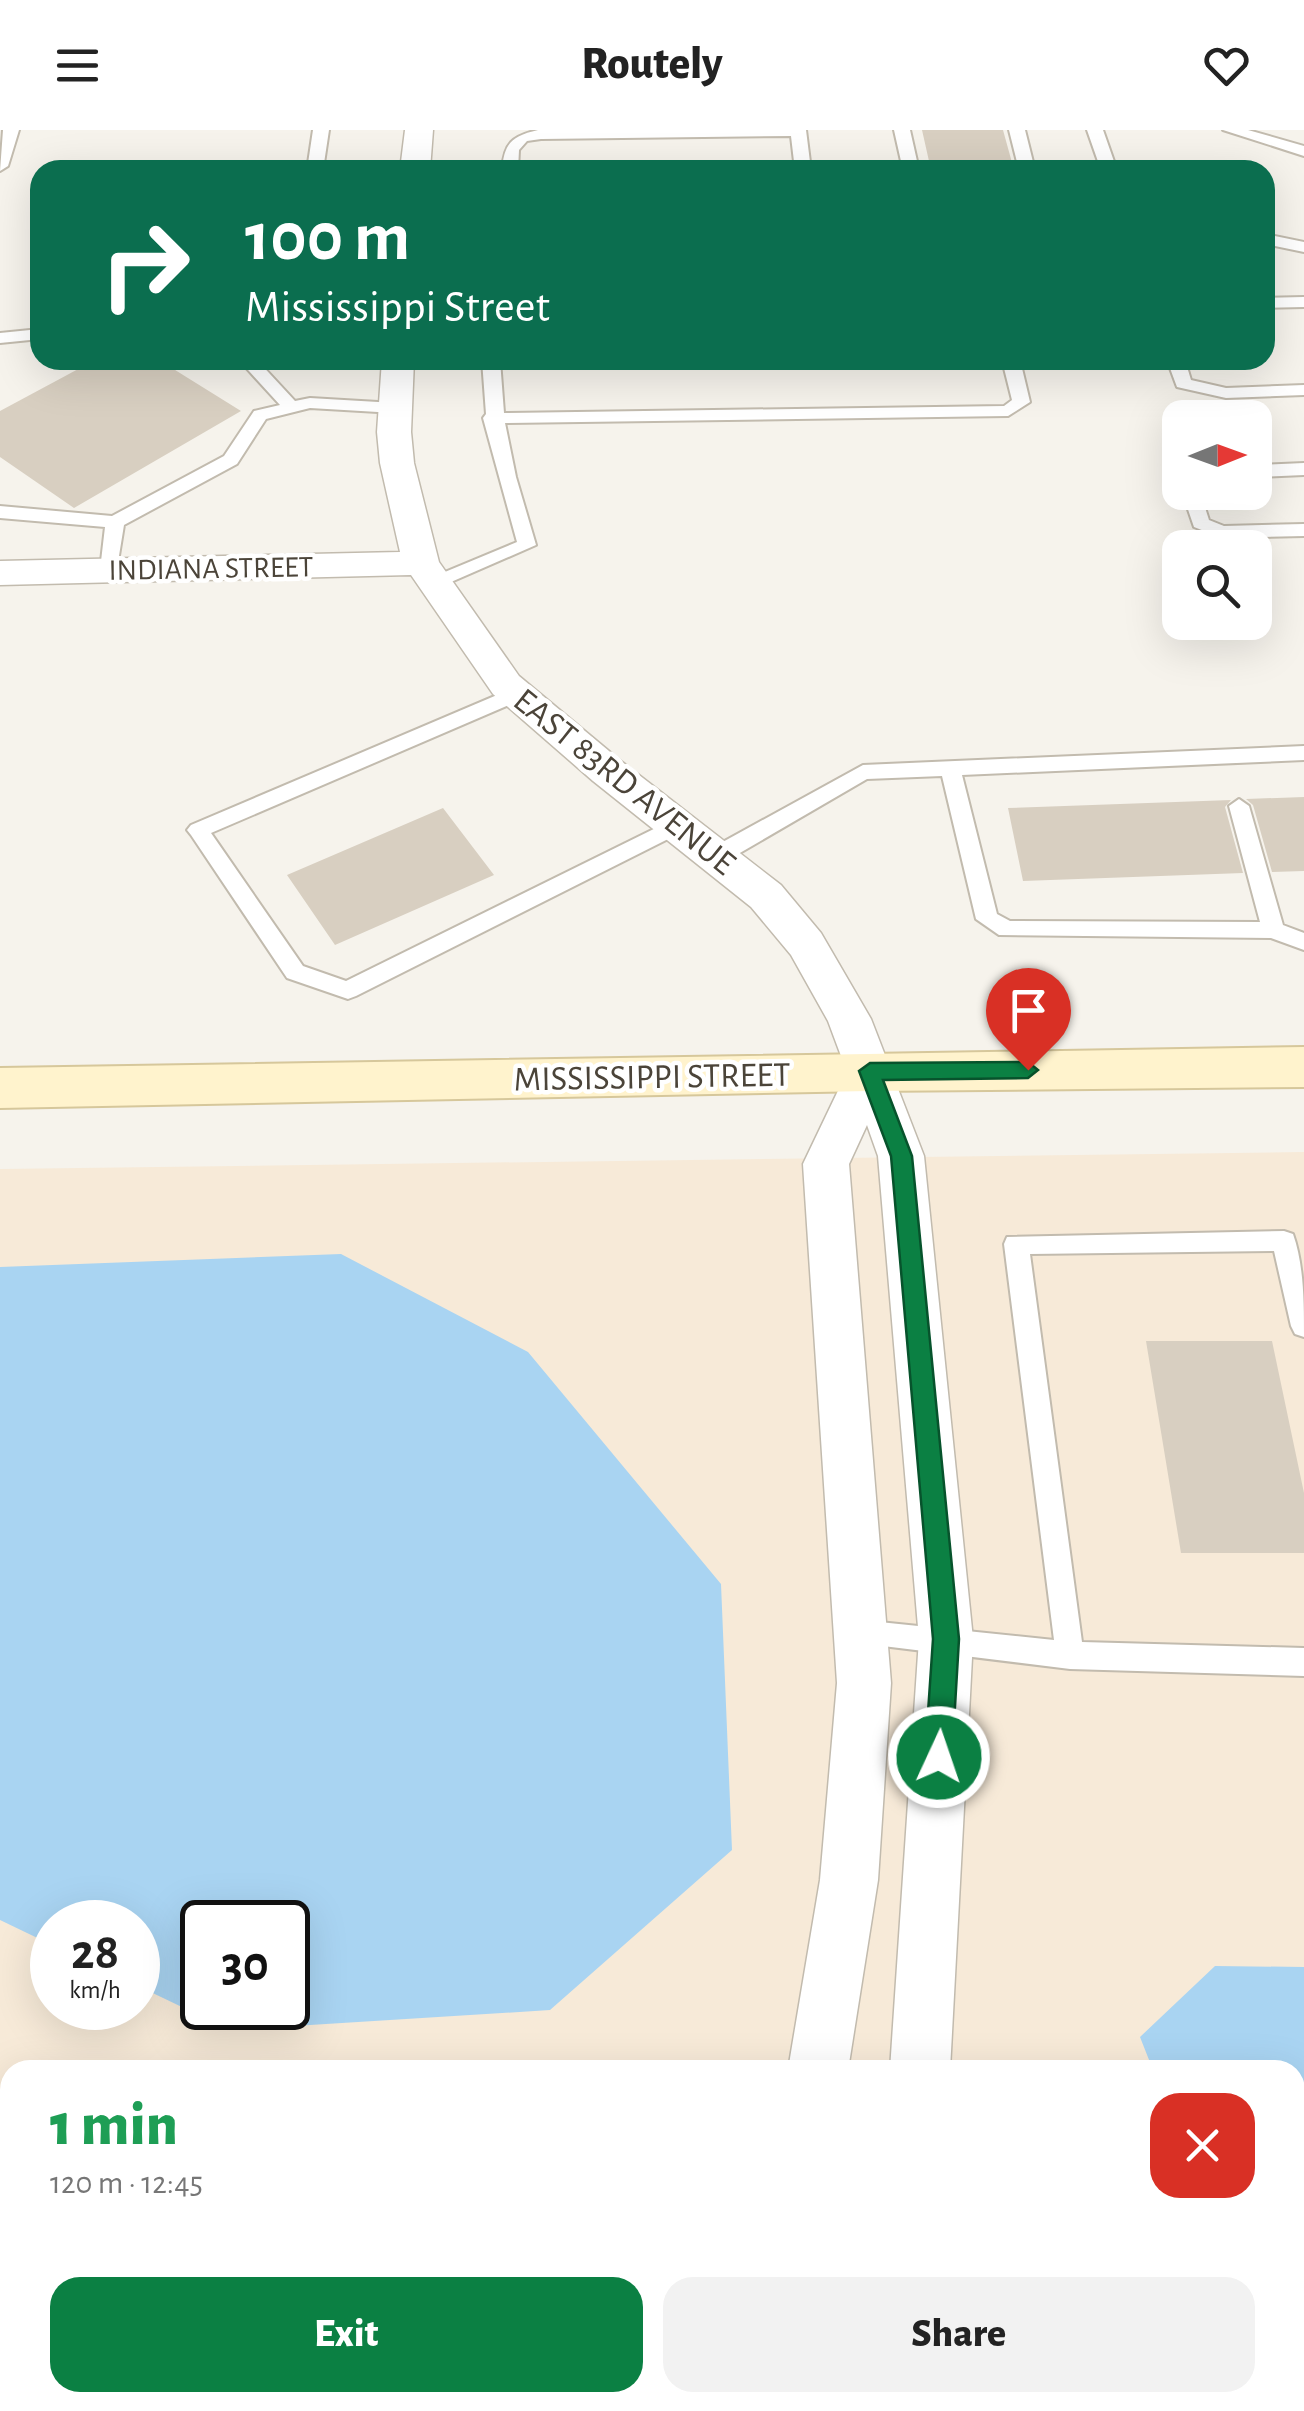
<!DOCTYPE html>
<meta charset="utf-8">
<style>
:root{--surface:#fff;--page:#f2f2f2;--text:#222;--muted:#767676;--accent:#0b8043}
body{margin:0;font-family:"Alegreya Sans",sans-serif;background:var(--page);color:var(--text);height:100vh;display:flex;flex-direction:column;font-size:38px;white-space:nowrap}
*{box-sizing:border-box;margin:0}
p{font-size:32px;color:var(--muted)}
.icon{flex:none;width:55px;height:55px;fill:none;stroke:currentColor;stroke-width:2;stroke-linecap:round;stroke-linejoin:round}
.map{position:relative;flex:1;overflow:hidden}
.drawer{position:absolute;left:0px;top:1930px;width:1305px;height:352px;display:flex;flex-direction:column;background:var(--surface);border-radius:30px 30px 0 0;box-shadow:0 10px 40px #0002}
.drawer>*{flex:none}
.top-card{position:absolute;left:30px;top:30px;width:1245px;height:210px;border-radius:30px;box-shadow:0 10px 40px #0002;background:#0b6e4f;color:#fff;overflow:hidden}
.needle{width:65px;rotate:89deg}
.tools{position:absolute;left:1162px;top:270px;display:grid;gap:20px}
.tools a{display:grid;place-items:center;width:110px;height:110px;border-radius:20px;background:var(--surface);box-shadow:0 10px 40px #0002;font-size:50px}
.speed{position:absolute;left:30px;top:1770px;display:flex;gap:20px;font-size:50px;font-weight:700;text-align:center}
.speed>*{display:grid;place-content:center;width:130px;height:130px;border-radius:50%;background:var(--surface);box-shadow:0 10px 40px #0002;line-height:1}
.speed small{font-size:25px;font-weight:400}
.speed .limit{border:5px solid #111;border-radius:15px;background:#fff;color:#111}
.pin{position:absolute;display:grid;place-items:center;width:85px;height:85px;color:#fff;margin:-102px -42px;border-radius:50% 50% 50% 0;rotate:-45deg;box-shadow:0 0 10px #0007}
.pin .icon{rotate:45deg}
.me{position:absolute;width:110px;margin:-55px;rotate:3deg;stroke-linejoin:round;filter:drop-shadow(0 0 8px #0008)}
.turn{display:flex;align-items:center;gap:35px;height:210px;padding:0 50px;font-size:45px}
.turn .icon{width:130px;height:130px;stroke-width:2.5}
.turn b{display:block;font-size:70px;line-height:85px}
.round{display:grid;place-items:center;flex:none;width:105px;height:105px;border-radius:30px;background:var(--page)}
.head{display:flex;align-items:center;justify-content:space-between;height:170px;padding:0 50px}
h1{font-size:60px;font-weight:800;line-height:75px;color:#1e9e55}
.primary-button{display:flex;gap:20px;margin-top:auto;padding:20px 50px}
.primary-button a{flex:1;height:115px;border-radius:30px;background:var(--accent);color:#fff;font-size:40px;font-weight:800;line-height:115px;text-align:center}
.primary-button a+a{background:var(--page);color:var(--text)}
header{display:flex;justify-content:space-between;align-items:center;height:130px;padding:0 50px;background:var(--surface);font-size:45px;font-weight:800}
.map>svg:first-child{display:block}
.commercial{fill:#f7ead8;fill-rule:evenodd}
.parking{fill:#e5e3e0}
.water{fill:#a9d4f2;fill-rule:evenodd}
.building{fill:#d8cfc1}
.lines{fill:none;stroke-linecap:round;stroke-linejoin:round}
.lane-casing{stroke:#c2bbae;stroke-width:4}
.street-casing{stroke:#c2bbae;stroke-width:3}
.secondary-casing{stroke:#d6c79b;stroke-width:4}
.lane{fill:#fff;fill-rule:evenodd}
.street{fill:#fff;fill-rule:evenodd}
.secondary{fill:#fff3cd;fill-rule:evenodd}
.route{fill:#0b8043;stroke:#07532c;stroke-width:2.5}
.labels{text-anchor:middle;stroke-width:9;stroke-linejoin:round;paint-order:stroke}
.far-street-label{font-size:30px;fill:#4b4439;stroke:#fff}
.street-label{font-size:35px;fill:#4b4439;stroke:#fff}
</style>
<header><svg class="icon" aria-label="menu" viewBox="0 0 24 24"><path d="M4 6h16M4 12h16M4 18h16"/></svg>Routely<svg class="icon" aria-label="heart" viewBox="0 0 24 24"><path d="M12 20l-8-8c-3-5 5-10 8-4 3-6 11-1 8 4z"/></svg></header>
<div class="map">
<svg width="1304" height="2281" viewBox="0 0 1304 2281">
<rect width="100%" height="100%" fill="#f6f3ec"/>
<path class="commercial" d="M 1304,1022 L 1304,2281 L 0,2281 L 0,1039 ZM 52,1792 L 138,1792 L 138,1878 L 52,1878 ZM 202,1792 L 288,1792 L 288,1878 L 202,1878 ZM 10,1940 L 1295,1940 L 1295,2272 L 10,2272 Z"/>
<path class="parking" d="M 0,2122 L 10,2123 L 10,2272 L 63,2273 L 64,2281 L 0,2281 Z
M 327,2273 L 628,2272 L 663,2281 L 327,2281 Z"/>
<path class="water" d="M 341,1124 L 528,1222 L 721,1454 L 732,1720 L 550,1880 L 230,1900 L 138,1856 L 138,1792 L 52,1792 L 52,1815 L 0,1790 L 0,1137 ZM 202,1792 L 288,1792 L 288,1878 L 202,1878 Z
M 1215,1836 L 1304,1837 L 1304,2110 L 1295,2105 L 1295,1940 L 1153,1940 L 1140,1907 Z"/>
<path class="building" d="M 922,0 L 1003,0 L 1014,40 L 931,40 Z
M 95,230 L 159,230 L 241,281 L 74,378 L 0,327 L 0,281 Z
M 1304,667 L 1304,741 L 1272,742 L 1253,675 L 1246,669 Z
M 1231,670 L 1225,677 L 1243,743 L 1023,751 L 1008,678 Z
M 443,678 L 494,745 L 335,815 L 287,745 Z
M 1146,1211 L 1272,1211 L 1304,1363 L 1304,1423 L 1181,1423 Z"/>
<g class="lines">
<defs>
<path id="lane" d="M 3,0 L 19,0 L 8,36 L 0,41 Z
M 313,0 L 329,0 L 323,40 L 307,40 Z
M 538,0 L 806,0 L 811,40 L 795,40 L 791,6 L 541,9 L 527,11 L 519,20 L 518,40 L 502,40 C 504,13 512,6 538,0 Z
M 894,0 L 910,0 L 919,40 L 903,40 Z
M 1009,0 L 1025,0 L 1035,40 L 1019,40 Z
M 1087,0 L 1103,0 L 1117,40 L 1101,40 Z
M 1223,0 L 1248,0 L 1304,16 L 1304,26 Z
M 1265,104 L 1304,112 L 1304,122 L 1265,114 Z
M 1304,167 L 1304,177 L 1265,178 L 1265,168 Z
M 40,199 L 40,209 L 0,213 L 0,203 Z
M 239,230 L 257,230 L 295,271 L 310,268 L 395,273 L 404,278 L 395,283 L 310,278 L 266,289 L 237,334 L 124,395 L 116,444 L 102,444 L 100,440 L 105,397 L 0,388 L 0,376 L 112,386 L 224,326 L 254,281 L 280,275 Z
M 482,230 L 500,230 L 504,283 L 1004,276 L 1012,270 L 1002,230 L 1020,230 L 1030,272 L 1008,286 L 505,293 L 516,347 L 536,415 L 435,459 L 425,453 L 428,449 L 517,412 L 483,288 L 486,284 Z
M 1167,230 L 1185,230 L 1191,250 L 1226,258 L 1304,255 L 1304,265 L 1226,268 L 1177,257 Z
M 1304,333 L 1304,345 L 1255,347 L 1255,335 Z
M 1182,362 L 1200,362 L 1209,390 L 1224,396 L 1304,394 L 1304,406 L 1222,408 L 1194,397 Z
M 516,557 L 526,564 L 523,569 L 211,703 L 303,836 L 346,851 L 672,690 L 686,690 L 690,695 L 686,700 L 356,866 L 348,869 L 287,848 L 191,705 L 187,700 L 191,695 Z
M 1304,616 L 1304,630 L 962,645 L 997,784 L 1010,791 L 1260,792 L 1229,676 L 1239,669 L 1249,676 L 1283,795 L 1304,803 L 1304,820 L 1271,808 L 999,805 L 976,789 L 942,646 L 867,649 L 726,731 L 718,733 L 707,725 L 710,719 L 863,635 Z
M 1284,1101 L 1293,1104 C 1304,1135 1304,1173 1304,1207 L 1295,1204 L 1291,1196 L 1274,1121 L 1030,1124 L 1082,1512 L 1304,1518 L 1304,1546 L 1070,1539 L 850,1512 L 846,1503 L 850,1494 L 860,1490 L 1054,1510 L 1004,1114 L 1007,1107 Z
M 0,2029 L 10,2030 L 10,2062 L 0,2061 Z
M 141,2272 L 175,2272 L 175,2281 L 141,2281 Z
M 967,2272 L 1022,2272 L 1025,2281 L 970,2281 Z"/>
<path id="street" d="M 405,0 L 433,0 L 430,40 L 400,40 Z
M 382,230 L 414,230 L 411,302 L 414,333 L 439,432 L 519,546 L 621,631 L 781,755 L 821,803 L 871,889 L 924,1026 L 973,1509 L 950,1940 L 890,1940 L 919,1509 L 878,1026 L 867,995 L 849,1034 L 891,1553 L 878,1750 L 848,1940 L 788,1940 L 820,1750 L 837,1553 L 803,1034 L 847,942 L 828,891 L 791,825 L 751,777 L 593,651 L 493,564 L 411,445 L 0,455 L 0,431 L 400,422 L 380,333 L 377,302 Z"/>
<path id="secondary" d="M 1304,917 L 1304,957 L 870,961 L 0,978 L 0,938 Z"/>
</defs>
<use href="#lane" class="lane-casing"/>
<use href="#street" class="street-casing"/>
<use href="#secondary" class="secondary-casing"/>
<use href="#lane" class="lane"/>
<use href="#street" class="street"/>
<use href="#secondary" class="secondary"/>
</g>
<path class="route" d="M 1028,932 L 1038,940 L 1028,948 L 883,950 L 912,1026 L 959,1509 L 952,1627 L 948,1636 L 939,1640 L 929,1636 L 925,1627 L 933,1509 L 891,1026 L 859,941 L 870,933 Z"/>
<g class="labels">
<g class="far-street-label">
<text transform="translate(211 438) rotate(-1)" y="10">INDIANA STREET</text>
</g>
<g class="street-label">
<text transform="translate(625 651) rotate(39)" y="12">EAST 83RD AVENUE</text>
<text transform="translate(652 946) rotate(-1)" y="12">MISSISSIPPI STREET</text>
</g>
</g>
</svg>
<div class="tools">
<a><svg class="needle" viewBox="-14 -14 28 28"><path d="M0-13l5 13h-10z" fill="#e53935"/><path d="M0 13l5-13h-10z" fill="#767676"/></svg></a>
<a><svg class="icon" aria-label="search" viewBox="0 0 24 24"><circle cx="10" cy="10" r="6"/><path d="M15 15l6 6"/></svg></a>
</div>
<div class="speed"><div>28<small>km/h</small></div><div class="limit">30</div></div>
<div class="pin" style="left:1028px;top:940px;background:#d93025"><svg class="icon" aria-label="arrive" viewBox="0 0 24 24"><path d="M6 21V4h12l-3 4 3 4H6"/></svg></div>
<svg class="me" style="left:939px;top:1627px" viewBox="-20 -20 40 40"><circle r="17" fill="#0b8043" stroke="#fff" stroke-width="3"/><path d="M0-11L8 9 0 5-8 9z" fill="#fff"/></svg>
<div class="top-card">
<div class="turn"><svg class="icon" aria-label="right" viewBox="0 0 24 24"><path d="M7 20v-9h11M14 6l5 5-5 5"/></svg><div><b>100 m</b>Mississippi Street</div></div>
</div>
<section class="drawer">
<div class="head"><div><h1>1 min</h1><p>120 m · 12:45</p></div><a class="round" style="background:#d93025;color:#fff"><svg class="icon" aria-label="close" viewBox="0 0 24 24"><path d="M6 6l12 12M18 6L6 18"/></svg></a></div>
<div class="primary-button"><a>Exit</a><a>Share</a></div>
</section>
</div>
